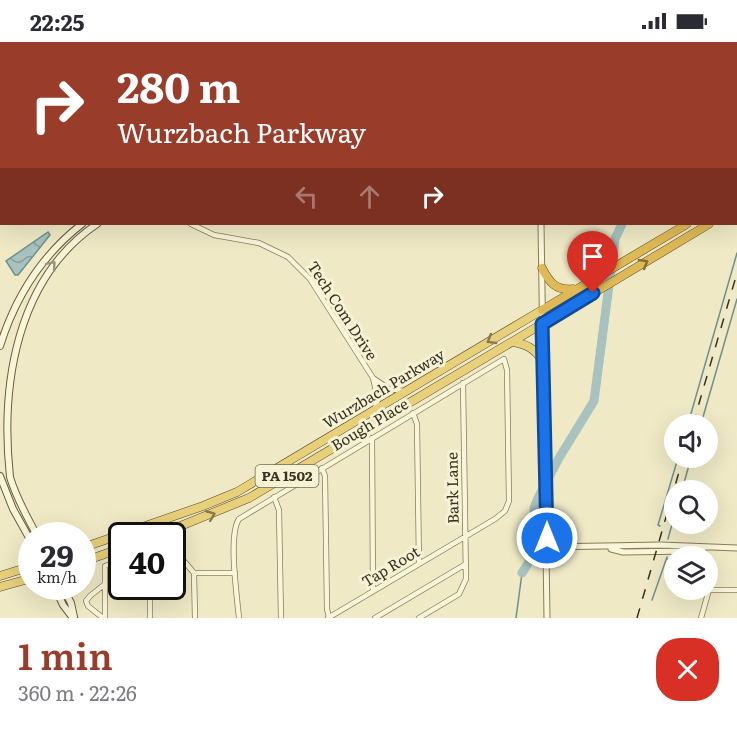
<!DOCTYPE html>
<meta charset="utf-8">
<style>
:root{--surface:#fff;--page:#f7f7f7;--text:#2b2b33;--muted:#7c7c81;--accent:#9a3c2a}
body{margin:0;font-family:Literata,serif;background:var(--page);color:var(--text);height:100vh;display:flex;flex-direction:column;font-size:22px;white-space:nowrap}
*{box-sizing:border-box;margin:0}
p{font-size:20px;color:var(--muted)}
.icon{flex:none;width:33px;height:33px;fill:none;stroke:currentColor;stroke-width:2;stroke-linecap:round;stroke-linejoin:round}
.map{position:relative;height:576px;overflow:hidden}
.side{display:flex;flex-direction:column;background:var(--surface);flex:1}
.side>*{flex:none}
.top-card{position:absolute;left:0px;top:0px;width:738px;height:183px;box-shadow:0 6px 24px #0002;background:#9a3c2a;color:#fff;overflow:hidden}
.controls{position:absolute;left:664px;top:372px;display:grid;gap:12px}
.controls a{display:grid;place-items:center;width:54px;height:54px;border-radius:50%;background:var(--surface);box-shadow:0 6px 24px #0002;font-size:30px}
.speed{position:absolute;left:18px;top:480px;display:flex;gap:12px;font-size:30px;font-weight:700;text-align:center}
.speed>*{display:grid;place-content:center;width:78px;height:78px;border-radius:50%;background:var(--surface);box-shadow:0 6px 24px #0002;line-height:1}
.speed small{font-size:15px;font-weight:400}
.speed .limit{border:3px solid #111;border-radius:9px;background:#fff;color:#111}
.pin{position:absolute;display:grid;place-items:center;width:51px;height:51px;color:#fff;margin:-62px -26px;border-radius:50% 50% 50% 0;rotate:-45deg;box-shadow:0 0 6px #0007}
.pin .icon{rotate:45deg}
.me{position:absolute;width:66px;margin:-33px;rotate:0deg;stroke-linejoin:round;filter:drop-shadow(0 0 4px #0008)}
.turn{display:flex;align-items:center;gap:21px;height:126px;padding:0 18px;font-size:27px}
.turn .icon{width:78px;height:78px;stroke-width:2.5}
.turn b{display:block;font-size:42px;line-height:51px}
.lanes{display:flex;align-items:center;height:57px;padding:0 18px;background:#0003;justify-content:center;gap:30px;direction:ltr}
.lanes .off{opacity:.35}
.round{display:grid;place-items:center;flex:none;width:63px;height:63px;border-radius:24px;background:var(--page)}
.overview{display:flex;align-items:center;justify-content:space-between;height:102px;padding:0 18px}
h1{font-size:36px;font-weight:600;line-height:45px;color:var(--accent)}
.status{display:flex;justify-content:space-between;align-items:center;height:42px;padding:0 30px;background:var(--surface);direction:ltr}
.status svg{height:16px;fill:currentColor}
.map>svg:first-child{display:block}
.water{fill:url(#water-waves);stroke:#6d918e;stroke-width:1.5}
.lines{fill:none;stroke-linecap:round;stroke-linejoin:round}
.stream{stroke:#6d918e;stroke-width:1.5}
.river{stroke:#a7c2bf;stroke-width:9}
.minor-casing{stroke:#8a7c5b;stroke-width:6}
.tertiary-casing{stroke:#8a7c5b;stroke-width:7}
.secondary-casing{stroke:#6c5d3e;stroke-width:8}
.trunk-casing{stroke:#58492f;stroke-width:9}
.motorway-casing{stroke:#58492f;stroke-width:9}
.minor{stroke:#f9f5d9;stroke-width:4.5}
.tertiary{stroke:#f9f5d9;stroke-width:5}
.secondary{stroke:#f9f5d9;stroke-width:6}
.trunk{stroke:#e8d07a;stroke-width:8}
.motorway{stroke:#deb956;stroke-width:8}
.rail{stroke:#3a311f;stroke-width:1.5;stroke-dasharray:10 10;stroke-linecap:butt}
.oneway{stroke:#846e38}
.oneway2{stroke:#9a937c}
.oneway3{stroke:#887948}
.route-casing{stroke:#114b97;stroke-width:15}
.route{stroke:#1a73e8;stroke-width:10}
.labels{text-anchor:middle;stroke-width:6;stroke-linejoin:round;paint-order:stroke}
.shield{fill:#f6f2d5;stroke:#726b56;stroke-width:1.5}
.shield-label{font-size:14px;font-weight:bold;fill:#3a311f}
.street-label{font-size:15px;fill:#3a311f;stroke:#f6f2d5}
</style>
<div class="status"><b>22:25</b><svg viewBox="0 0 49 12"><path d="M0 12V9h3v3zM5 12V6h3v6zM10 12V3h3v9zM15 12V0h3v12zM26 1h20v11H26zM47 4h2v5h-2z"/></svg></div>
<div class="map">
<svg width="737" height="576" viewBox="0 0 737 576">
<defs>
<pattern id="water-waves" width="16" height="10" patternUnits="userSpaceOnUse" patternTransform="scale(1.5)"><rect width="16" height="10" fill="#a7c2bf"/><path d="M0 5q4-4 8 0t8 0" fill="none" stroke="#899e9b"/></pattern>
</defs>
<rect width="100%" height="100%" fill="#efe9c5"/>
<path class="water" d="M 48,190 L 50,193 L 18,233 L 15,233 L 6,219 Z"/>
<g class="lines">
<path class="stream" d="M 688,382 L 737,211
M 701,382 L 737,257
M 682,448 L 691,416
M 660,484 L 658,483 L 678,416
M 668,497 L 675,471
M 667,517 L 675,517
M 652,558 L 667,515
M 516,576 L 522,531"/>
<path class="river" d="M 736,133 L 737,133
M 522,531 L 534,512 L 534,466 L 539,454 L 559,416 L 594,359 L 615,197 L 622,182"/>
<defs>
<path id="minor" d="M 55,0 L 56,2
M 191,182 L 214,193 L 259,201 L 288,215 L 310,237 L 373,336 L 389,347 L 404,349
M 373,336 L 378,358 L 374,368
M 413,371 L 417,382 L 419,522
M 372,396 L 373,549
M 322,426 L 325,434 L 327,567 L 329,575
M 274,455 L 279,468 L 281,576
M 172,505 L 194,531
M 194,531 L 195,576
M 194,531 L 235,531
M 150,544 L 150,576
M 103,576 L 88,564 L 86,559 L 90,554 L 105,542
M 105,576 L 105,524 L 122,518
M 239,576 C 237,554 228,493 239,477 L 504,317 L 507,328 L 509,459 L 505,469 L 495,477 L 328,576
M 375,576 L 466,522
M 419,576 L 459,552 L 466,537 L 463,341
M 701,576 L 709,548 L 737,548"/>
<path id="tertiary" d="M 538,0 L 538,2
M 541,182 L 547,576
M 546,505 L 661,503 L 737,506
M 611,507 L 623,510 L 693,509 L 703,507"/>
<path id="secondary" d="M 5,2 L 8,0
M 298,2 L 299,0
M 308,2 L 309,0
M 0,5 L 2,4
M 0,304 C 15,256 42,213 82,182
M 0,434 L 13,467 L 32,501
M 37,494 C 27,474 16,456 10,435 C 0,342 17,236 97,182
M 63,546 L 71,561 L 74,575
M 57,550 L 63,563 L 73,576"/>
<path id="trunk" d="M 512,300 C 526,302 534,306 542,318
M 156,494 L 249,456 L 542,282
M 31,501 L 32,501
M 82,506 L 203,464 L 237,450 L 542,268
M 82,520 L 122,506
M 0,534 L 32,524
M 49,544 L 58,552
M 0,545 L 32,536
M 65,549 L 65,544"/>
<path id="motorway" d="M 736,152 L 737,152
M 736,165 L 737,165
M 542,226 C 549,240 556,249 573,247
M 542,268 L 687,182
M 542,282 L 709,182"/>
</defs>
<use href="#minor" class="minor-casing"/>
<use href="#tertiary" class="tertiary-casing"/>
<use href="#secondary" class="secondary-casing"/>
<use href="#trunk" class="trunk-casing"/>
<use href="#motorway" class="motorway-casing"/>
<use href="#minor" class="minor"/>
<use href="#tertiary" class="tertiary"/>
<use href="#secondary" class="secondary"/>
<use href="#trunk" class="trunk"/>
<use href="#motorway" class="motorway"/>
<path class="rail" d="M 693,382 L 737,231
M 637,576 L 683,416"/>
</g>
<defs><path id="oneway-chevron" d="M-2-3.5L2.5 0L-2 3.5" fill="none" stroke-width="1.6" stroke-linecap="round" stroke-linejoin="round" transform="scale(1.5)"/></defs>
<use class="oneway" href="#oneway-chevron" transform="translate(644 221) rotate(-31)"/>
<use class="oneway2" href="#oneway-chevron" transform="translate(52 223) rotate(-50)"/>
<g class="oneway3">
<use href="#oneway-chevron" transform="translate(491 298) rotate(149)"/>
<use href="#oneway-chevron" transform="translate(211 473) rotate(-22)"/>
</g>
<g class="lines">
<defs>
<path id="route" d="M 547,496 L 542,282 L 593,251"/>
</defs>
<use href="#route" class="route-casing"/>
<use href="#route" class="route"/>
</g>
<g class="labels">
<rect class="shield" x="255.5" y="423" width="63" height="22" rx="4.5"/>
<g class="shield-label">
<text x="287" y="439">PA 1502</text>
</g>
<g class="street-label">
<text transform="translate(342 269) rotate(57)" y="5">Tech Com Drive</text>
<text transform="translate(384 347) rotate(-31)" y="5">Wurzbach Parkway</text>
<text transform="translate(370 383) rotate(-31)" y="5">Bough Place</text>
<text transform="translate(453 446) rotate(-91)" y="5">Bark Lane</text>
<text transform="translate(391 525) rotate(-31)" y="5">Tap Root</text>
</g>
</g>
</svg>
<div class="controls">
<a><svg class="icon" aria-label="sound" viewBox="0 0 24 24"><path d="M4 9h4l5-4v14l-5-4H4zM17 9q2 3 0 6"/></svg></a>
<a><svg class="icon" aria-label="search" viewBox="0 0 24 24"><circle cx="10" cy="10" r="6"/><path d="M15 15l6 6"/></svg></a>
<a><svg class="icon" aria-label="layers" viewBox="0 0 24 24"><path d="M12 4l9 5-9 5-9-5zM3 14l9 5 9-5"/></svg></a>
</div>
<div class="speed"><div>29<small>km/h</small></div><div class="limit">40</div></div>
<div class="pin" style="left:593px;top:251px;background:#d93025"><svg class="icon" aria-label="arrive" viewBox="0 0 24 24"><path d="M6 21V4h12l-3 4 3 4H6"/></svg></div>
<svg class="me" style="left:547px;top:496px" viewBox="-20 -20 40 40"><circle r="17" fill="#1a73e8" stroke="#fff" stroke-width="3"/><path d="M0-11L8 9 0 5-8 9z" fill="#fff"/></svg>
<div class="top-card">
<div class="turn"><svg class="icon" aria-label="right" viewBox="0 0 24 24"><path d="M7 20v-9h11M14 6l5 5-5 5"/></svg><div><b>280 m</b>Wurzbach Parkway</div></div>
<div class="lanes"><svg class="icon off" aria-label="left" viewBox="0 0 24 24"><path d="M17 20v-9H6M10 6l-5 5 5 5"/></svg><svg class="icon off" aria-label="ahead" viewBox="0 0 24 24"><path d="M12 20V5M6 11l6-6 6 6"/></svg><svg class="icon" aria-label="right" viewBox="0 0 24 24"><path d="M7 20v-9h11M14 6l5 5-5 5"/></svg></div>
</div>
</div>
<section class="side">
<div class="overview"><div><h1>1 min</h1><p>360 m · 22:26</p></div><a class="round" style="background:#d93025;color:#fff"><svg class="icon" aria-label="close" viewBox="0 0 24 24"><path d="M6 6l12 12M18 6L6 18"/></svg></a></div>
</section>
